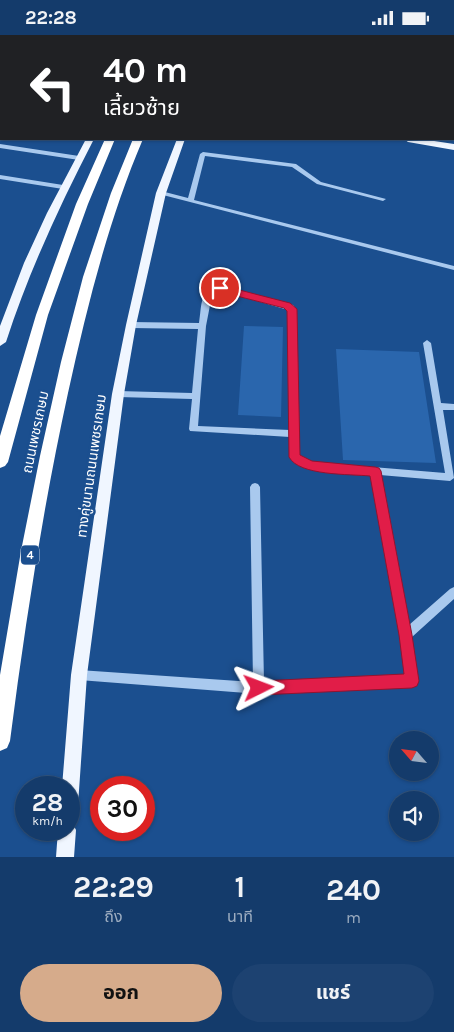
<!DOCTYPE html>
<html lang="th">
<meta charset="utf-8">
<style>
:root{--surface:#143b6b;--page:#1d4271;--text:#f1f3f6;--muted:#9dadc1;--line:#33557e;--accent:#d6ab8b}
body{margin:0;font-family:Karla,"Noto Sans Thai",sans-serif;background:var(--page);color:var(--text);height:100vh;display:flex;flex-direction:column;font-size:19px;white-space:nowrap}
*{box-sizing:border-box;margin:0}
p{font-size:16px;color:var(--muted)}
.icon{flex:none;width:28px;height:28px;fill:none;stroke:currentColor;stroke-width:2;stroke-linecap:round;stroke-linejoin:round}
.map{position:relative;height:822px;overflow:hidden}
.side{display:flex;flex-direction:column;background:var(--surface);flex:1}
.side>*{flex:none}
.guide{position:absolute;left:0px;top:0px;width:455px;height:105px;box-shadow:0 1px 4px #0004,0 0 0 1px var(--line);background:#202124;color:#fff;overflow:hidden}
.needle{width:32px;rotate:298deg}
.fabs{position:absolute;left:389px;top:696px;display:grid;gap:10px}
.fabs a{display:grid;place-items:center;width:50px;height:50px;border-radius:50%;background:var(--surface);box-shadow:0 1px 4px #0004,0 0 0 1px var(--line);font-size:25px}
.speed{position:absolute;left:15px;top:741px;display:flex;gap:10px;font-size:25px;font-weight:700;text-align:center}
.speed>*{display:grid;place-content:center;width:65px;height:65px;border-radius:50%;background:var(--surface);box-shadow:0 1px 4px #0004,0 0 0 1px var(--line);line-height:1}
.speed small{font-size:12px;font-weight:400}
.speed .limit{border:8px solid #d22;background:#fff;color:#111}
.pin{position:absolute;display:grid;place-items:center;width:42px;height:42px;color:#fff;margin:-21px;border:2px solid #fff;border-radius:50%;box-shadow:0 1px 5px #0007}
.me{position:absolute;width:55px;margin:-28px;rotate:87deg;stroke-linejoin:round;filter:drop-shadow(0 0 4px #0008)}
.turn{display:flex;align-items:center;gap:18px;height:105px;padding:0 20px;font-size:22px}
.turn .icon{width:65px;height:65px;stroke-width:2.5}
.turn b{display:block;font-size:35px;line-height:42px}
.eta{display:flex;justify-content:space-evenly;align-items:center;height:85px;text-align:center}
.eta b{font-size:30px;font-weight:700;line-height:35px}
.button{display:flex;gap:10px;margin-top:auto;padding:10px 20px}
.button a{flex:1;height:58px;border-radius:30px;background:var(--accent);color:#111;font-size:20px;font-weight:700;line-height:58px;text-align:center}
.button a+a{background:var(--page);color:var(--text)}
.status{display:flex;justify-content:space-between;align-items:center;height:35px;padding:0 25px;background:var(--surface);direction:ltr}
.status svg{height:14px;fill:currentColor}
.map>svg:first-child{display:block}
.building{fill:#2a66ad}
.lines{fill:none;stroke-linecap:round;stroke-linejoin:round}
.minor{fill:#a9c9ee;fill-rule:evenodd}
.major{fill:#f0f6ff;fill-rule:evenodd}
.highway{fill:#fff;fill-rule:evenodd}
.route{fill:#e11d48;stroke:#92132f}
.labels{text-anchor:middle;stroke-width:5;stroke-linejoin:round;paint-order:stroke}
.shield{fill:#1b4f8f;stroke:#bbcadd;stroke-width:1}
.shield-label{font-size:12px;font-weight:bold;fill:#fff}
.street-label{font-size:14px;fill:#fff;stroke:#1b4f8f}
</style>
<div class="status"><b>22:28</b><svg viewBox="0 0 49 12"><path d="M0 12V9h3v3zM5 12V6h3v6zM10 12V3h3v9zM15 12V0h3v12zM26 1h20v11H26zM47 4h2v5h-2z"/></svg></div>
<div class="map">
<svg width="454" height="822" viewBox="0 0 454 822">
<rect width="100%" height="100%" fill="#1b4f8f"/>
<path class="building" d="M 244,291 L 283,292 L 281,382 L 238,380 Z
M 336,314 L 419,317 L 436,428 L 343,425 Z"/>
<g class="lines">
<path class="minor" d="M 0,109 L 79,121 L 82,123 L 79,125 L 0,113 Z
M 203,117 L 296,129 L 321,147 L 386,164 L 383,166 L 317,149 L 292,132 L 205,121 L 194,165 L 454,231 L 454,235 L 159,159 L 158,158 L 161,156 L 188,163 L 200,119 Z
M 0,140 L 63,150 L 66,152 L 63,154 L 0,144 Z
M 220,251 L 293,270 L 296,274 L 299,420 L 303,423 L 312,427 L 445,438 L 423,308 L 427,305 L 431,308 L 441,368 L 454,369 L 454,375 L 443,375 L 454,443 L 450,446 L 380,440 L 409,590 L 450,554 L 454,552 L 454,564 L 412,602 L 417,646 L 416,650 L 412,651 L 259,659 L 79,645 L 75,644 L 74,640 L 75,636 L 79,635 L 253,647 L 250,452 L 252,449 L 255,448 L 258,449 L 260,452 L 264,647 L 406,641 L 401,600 L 371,440 C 354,438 299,440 291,422 C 289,417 290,408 290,402 L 190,396 L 189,394 L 192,364 L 118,362 L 114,359 L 118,356 L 192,358 L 198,294 L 131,293 L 127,290 L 131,287 L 199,288 C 202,271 199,253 220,251 ZM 220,255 L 288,275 L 290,395 L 198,391 L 206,291 L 212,260 L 215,256 Z"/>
<path class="major" d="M 362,0 L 370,0 L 370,1 L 362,1 Z
M 395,0 L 403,0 L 403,1 L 395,1 Z
M 0,18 L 1,18 L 1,23 L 0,23 Z
M 0,31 L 1,31 L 1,35 L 0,35 Z
M 86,104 L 94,104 C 60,170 29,236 6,307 L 0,311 L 0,291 L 24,228 L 47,178 Z
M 177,104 L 185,104 L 166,158 L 136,290 L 124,359 L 87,640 L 78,770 L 75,776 L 69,779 L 69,752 L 62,752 L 71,640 L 112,359 L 126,290 L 156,158 Z
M 404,104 L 421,104 L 454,109 L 454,115 L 408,107 Z
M 69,787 L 73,789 L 76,795 L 74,822 L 56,822 L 58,795 L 69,795 Z"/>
<path class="highway" d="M 105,104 L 115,104 L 88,169 L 48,280 L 8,427 L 5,431 L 0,433 L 0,401 L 36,280 L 76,169 Z
M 133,104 L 143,104 C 108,186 87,272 68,358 C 43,473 25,589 10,706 L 7,713 L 0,716 L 0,640 L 21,516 L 40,421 L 61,327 L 83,242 L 111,158 Z"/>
</g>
<path class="route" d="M 220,250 L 290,268 L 297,274 L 300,420 L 312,426 L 375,432 L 379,433 L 381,436 L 412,600 L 419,646 L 417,651 L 412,653 L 259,660 L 254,658 L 252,653 L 254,648 L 259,646 L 404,639 L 399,600 L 370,441 C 350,439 299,441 289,422 L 287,276 L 284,273 L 217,256 L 215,253 Z"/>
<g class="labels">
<rect class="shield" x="21" y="510.5" width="18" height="19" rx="4"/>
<g class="shield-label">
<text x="30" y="524">4</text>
</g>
<g class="street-label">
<text transform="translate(35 397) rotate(-78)" y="5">ถนนเพชรเกษม</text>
<text transform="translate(91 431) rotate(-82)" y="5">ทางคู่ขนานถนนเพชรเกษม</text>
</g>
</g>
</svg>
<div class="fabs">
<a><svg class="needle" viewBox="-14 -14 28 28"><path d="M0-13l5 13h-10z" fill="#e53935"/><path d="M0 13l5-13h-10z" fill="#9dadc1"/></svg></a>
<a><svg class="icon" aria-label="sound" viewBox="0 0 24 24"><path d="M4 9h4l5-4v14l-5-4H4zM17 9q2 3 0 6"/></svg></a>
</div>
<div class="speed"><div>28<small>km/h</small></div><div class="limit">30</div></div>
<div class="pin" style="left:220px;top:253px;background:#d93025"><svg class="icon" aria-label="arrive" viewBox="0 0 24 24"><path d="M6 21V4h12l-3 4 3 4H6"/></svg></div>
<svg class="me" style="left:259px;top:653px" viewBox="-20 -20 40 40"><path d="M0-17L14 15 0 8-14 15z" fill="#e11d48" stroke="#fff" stroke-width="4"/></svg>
<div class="guide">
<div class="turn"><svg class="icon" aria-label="left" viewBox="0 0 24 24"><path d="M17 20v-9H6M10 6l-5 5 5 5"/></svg><div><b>40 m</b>เลี้ยวซ้าย</div></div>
</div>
</div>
<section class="side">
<div class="eta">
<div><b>22:29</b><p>ถึง</p></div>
<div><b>1</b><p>นาที</p></div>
<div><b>240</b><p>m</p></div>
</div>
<div class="button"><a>ออก</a><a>แชร์</a></div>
</section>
